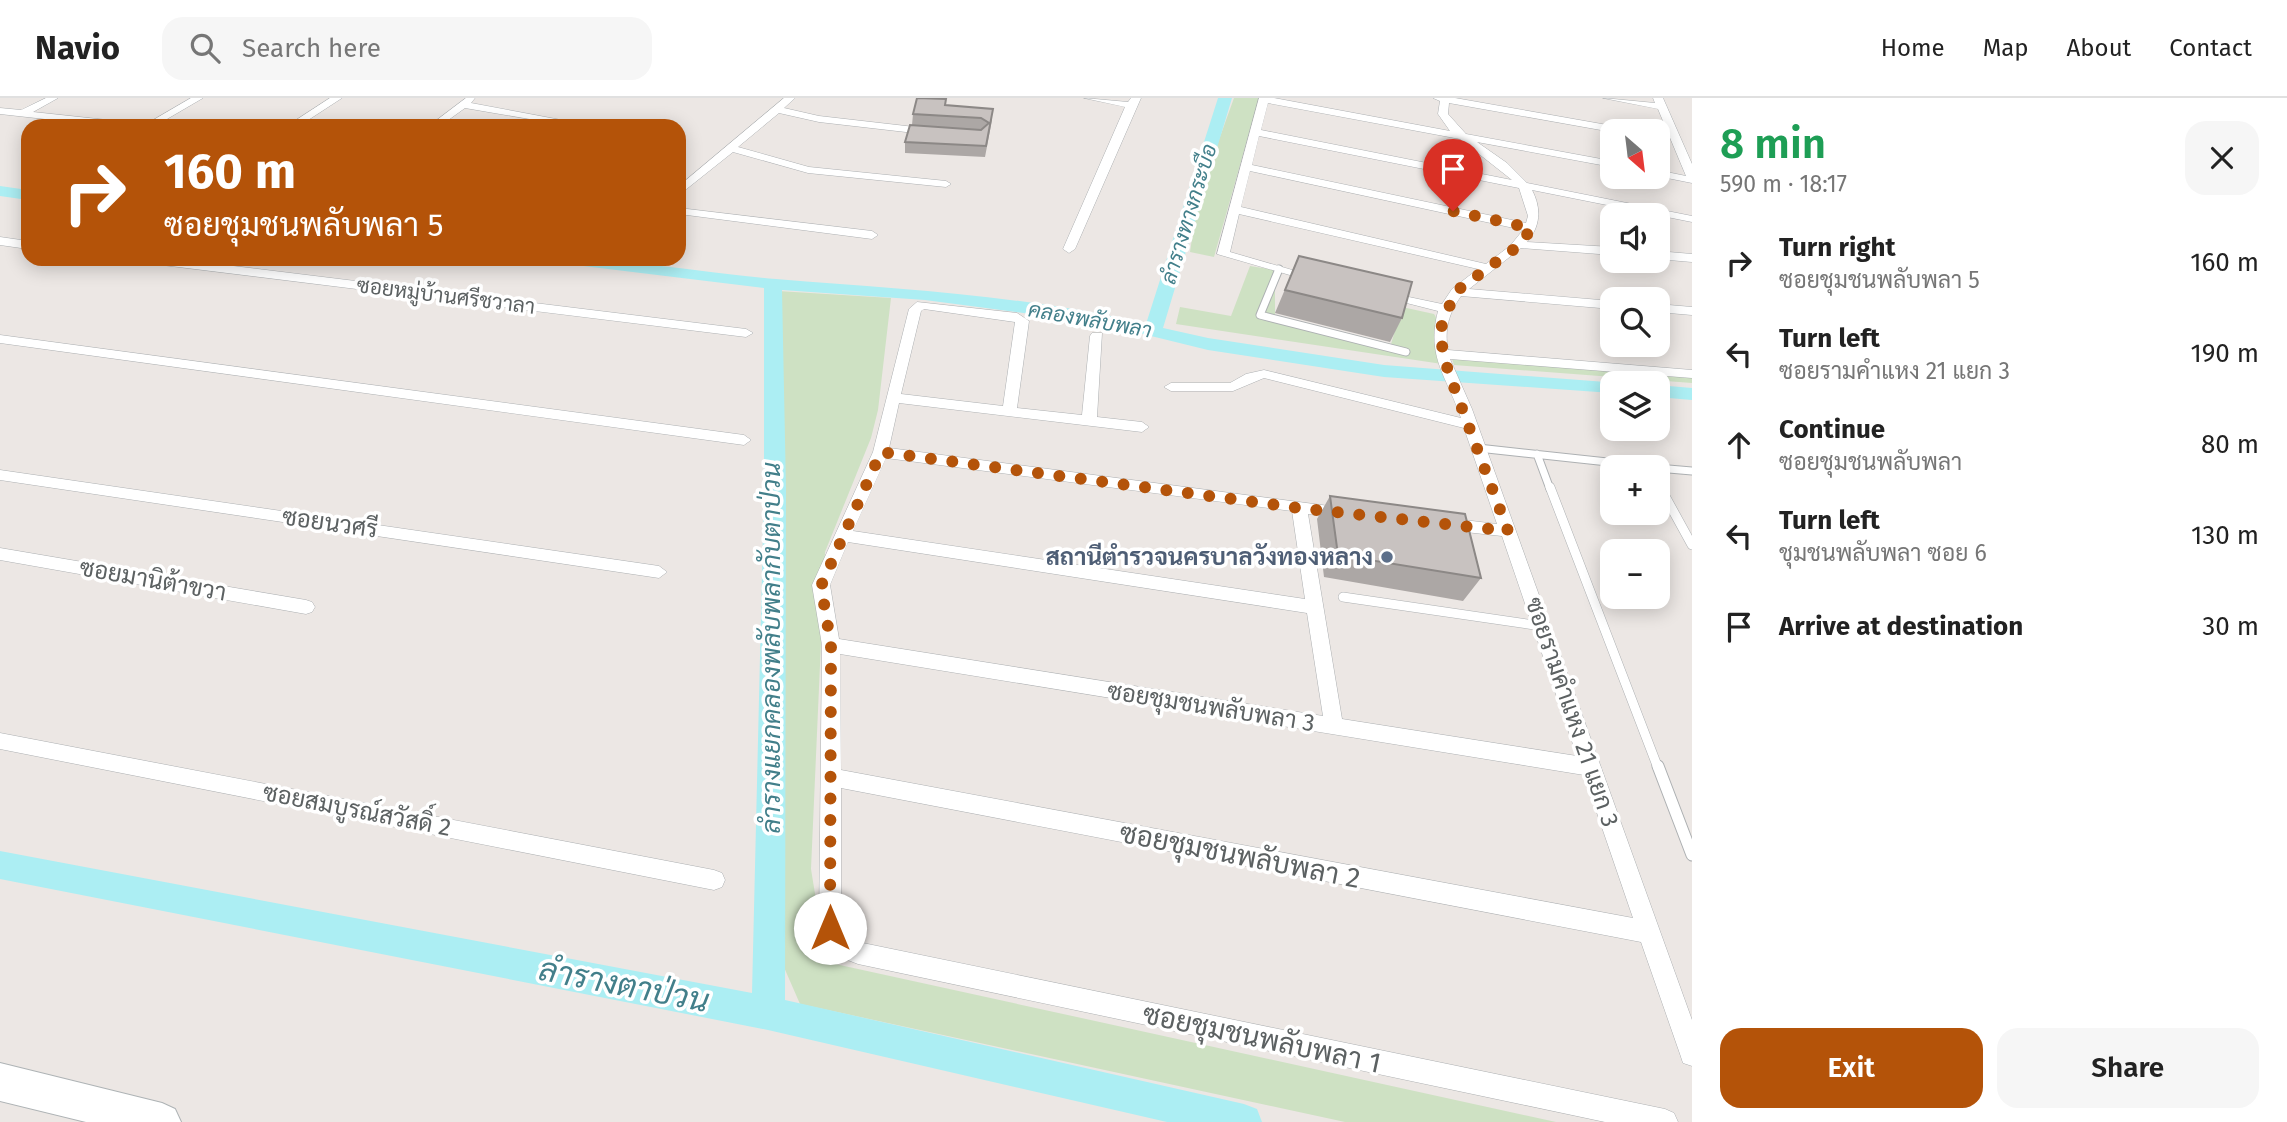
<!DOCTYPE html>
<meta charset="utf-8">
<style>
:root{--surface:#fff;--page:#f6f6f6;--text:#222;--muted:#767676;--line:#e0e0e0;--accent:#b45309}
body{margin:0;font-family:"Fira Sans",Sarabun,sans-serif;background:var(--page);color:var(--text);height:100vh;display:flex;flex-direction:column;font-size:26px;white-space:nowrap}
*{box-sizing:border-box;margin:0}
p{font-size:23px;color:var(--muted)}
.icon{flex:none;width:38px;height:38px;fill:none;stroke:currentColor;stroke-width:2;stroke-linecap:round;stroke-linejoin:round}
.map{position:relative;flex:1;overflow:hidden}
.details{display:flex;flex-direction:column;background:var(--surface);width:595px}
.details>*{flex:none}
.guide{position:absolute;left:21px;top:21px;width:665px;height:147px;border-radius:21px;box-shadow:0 4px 18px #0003;background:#b45309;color:#fff;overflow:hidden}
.needle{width:46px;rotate:152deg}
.tools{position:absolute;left:1600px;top:21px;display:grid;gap:14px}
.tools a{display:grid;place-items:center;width:70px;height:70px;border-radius:14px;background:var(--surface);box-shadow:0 4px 18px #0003;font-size:35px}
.pin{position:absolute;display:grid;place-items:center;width:60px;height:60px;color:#fff;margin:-72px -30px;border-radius:50% 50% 50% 0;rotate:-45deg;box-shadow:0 0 7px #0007}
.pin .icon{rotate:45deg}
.me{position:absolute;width:77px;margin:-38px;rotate:0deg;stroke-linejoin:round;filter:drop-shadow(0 0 5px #0008)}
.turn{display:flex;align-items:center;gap:24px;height:147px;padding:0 28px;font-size:32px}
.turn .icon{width:91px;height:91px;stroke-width:2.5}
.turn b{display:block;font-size:49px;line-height:60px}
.round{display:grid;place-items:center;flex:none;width:74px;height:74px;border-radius:21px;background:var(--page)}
.summary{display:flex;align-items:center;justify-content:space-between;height:119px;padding:0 28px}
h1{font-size:42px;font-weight:600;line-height:52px;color:#1e9e55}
.primary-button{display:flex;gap:14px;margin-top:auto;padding:14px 28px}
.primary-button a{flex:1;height:80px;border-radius:21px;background:var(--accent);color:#fff;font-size:28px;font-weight:600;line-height:80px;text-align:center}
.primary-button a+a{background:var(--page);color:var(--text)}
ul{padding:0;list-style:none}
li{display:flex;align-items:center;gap:21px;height:91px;padding:0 28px}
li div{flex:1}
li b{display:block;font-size:26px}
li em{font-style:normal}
header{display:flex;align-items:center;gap:42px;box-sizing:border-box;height:98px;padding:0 35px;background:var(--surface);border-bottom:2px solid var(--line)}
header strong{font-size:33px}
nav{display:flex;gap:38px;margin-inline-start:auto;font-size:24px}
.search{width:490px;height:63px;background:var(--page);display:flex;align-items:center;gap:18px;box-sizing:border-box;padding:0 24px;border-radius:21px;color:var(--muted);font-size:26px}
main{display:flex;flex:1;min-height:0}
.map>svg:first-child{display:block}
.green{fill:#cee1c3}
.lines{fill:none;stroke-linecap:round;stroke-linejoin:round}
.canal{fill:#aceef3;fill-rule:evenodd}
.lane-far2-casing{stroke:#adb0b2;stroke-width:9}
.lane-far1-casing{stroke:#adb0b2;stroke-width:10}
.lane-casing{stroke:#adb0b2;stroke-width:13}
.street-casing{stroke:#adb0b2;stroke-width:1}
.secondary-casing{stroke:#aeb3b5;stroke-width:2}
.lane-far2{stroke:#fff;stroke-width:7}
.lane-far1{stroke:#fff;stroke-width:9}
.lane{stroke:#fff;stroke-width:11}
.street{fill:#fff;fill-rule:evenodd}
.secondary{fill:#fff;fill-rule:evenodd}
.wall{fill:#aca7a5}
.building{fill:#c8c2c0;stroke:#8c8886;stroke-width:2}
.route{stroke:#b45309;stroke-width:12;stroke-dasharray:0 21.6}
.service-dot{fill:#5c6f8a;stroke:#fff;stroke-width:2.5}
.labels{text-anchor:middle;stroke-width:7;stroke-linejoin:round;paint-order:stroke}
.far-water-label{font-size:21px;font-style:italic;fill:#427f8a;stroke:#fff}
.far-street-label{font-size:21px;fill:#5c6162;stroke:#fff}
.street-label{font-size:24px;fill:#5c6162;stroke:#fff}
.service-label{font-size:24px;font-weight:bold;fill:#4e5e75;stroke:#fff;text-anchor:end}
.water-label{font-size:26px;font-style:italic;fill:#427f8a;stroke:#fff}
.near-street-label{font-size:28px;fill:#5c6162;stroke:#fff}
.near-water-label{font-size:32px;font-style:italic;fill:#427f8a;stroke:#fff}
</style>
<header>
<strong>Navio</strong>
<div class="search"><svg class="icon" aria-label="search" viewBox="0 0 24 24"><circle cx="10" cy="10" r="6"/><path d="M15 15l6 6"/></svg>Search here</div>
<nav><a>Home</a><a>Map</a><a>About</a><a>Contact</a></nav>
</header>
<main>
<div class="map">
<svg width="1692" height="1024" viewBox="0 0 1692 1024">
<rect width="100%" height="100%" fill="#ece7e4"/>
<path class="green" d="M 1234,0 L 1259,0 L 1214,159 L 1190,154 L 1198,100 Z
M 1250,168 L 1275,172 L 1275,217 L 1391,246 L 1402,209 L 1434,216 L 1437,221 L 1435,237 L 1442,266 L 1176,226 L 1180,209 L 1231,218 Z
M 778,193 L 891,200 L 878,312 L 871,340 L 825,454 L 811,771 L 826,864 L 1556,1024 L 1345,1024 L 800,906 L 783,867 L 784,545 Z
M 1451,258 L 1692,277 L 1692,285 L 1454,267 Z"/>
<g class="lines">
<path class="canal" d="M 1218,0 L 1232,0 L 1163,230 L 1208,240 L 1384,267 L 1619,285 L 1612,285 L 1612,295 L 1384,279 L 1208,252 L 1098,225 L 925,202 L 782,192 L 786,391 L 785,902 L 1244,1006 L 1257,1011 L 1262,1024 L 1167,1024 L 768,932 L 0,781 L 0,753 L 752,895 L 764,391 L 764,190 L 567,166 L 559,161 C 632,161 703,175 776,181 C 900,191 1025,197 1146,226 Z
M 0,88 L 28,92 L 28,102 L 0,98 Z
M 1657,287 L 1692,290 L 1692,302 L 1657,299 Z"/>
<defs>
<path id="lane-far2" d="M 1279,171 L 1260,217 L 1406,254
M 1478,350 L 1654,369
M 1537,356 L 1550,391
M 1657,370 L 1692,373
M 1657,383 L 1661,391"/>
<path id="lane-far1" d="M 1550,389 L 1658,670
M 1660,389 L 1692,447
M 1343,499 L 1541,528"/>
<path id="lane" d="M 1658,668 L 1692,757"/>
<path id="street" d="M 46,0 L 58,0 L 33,14 L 135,25 L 140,28 L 108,28 L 0,16 L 0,10 L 21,12 Z
M 191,0 L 203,0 L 155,28 L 143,28 Z
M 330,0 L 342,0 L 299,28 L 287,28 Z
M 466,0 L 475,0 L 471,5 L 593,28 L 570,28 L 465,10 L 440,28 L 429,28 Z
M 784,0 L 795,0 L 784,10 L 819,18 L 932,31 L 937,34 L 932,37 L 819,24 L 779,15 L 738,49 L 809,69 L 946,83 L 951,86 L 946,89 L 808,75 L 733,54 L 679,97 L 679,88 Z
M 1084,0 L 1128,4 L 1131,0 L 1141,0 L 1075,151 L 1069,155 L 1063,151 L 1125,9 Z
M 1259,0 L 1274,0 L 1450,33 L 1438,16 L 1440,3 L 1433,0 L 1455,0 L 1630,31 L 1631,33 L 1612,34 L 1449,5 L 1448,16 L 1466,36 L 1612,63 L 1612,69 L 1477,44 L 1507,65 L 1527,85 L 1692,118 L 1692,124 L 1532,92 C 1542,111 1540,129 1527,144 L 1612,149 L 1612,157 L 1521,150 L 1469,191 L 1612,203 L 1612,211 L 1461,198 C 1449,215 1444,231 1448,252 L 1692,272 L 1692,280 L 1450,261 L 1472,311 L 1692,922 L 1692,968 L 1683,965 L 1680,956 L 1641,844 L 841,690 L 841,830 L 844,838 L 858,844 L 1665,1011 L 1674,1015 L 1678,1024 L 1605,1024 L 858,866 L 827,854 L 819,830 L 822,547 L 812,487 L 873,354 L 909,211 L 917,204 L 1017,215 L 1029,223 L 1017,310 L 1082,317 L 1090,238 L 1092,235 L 1102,235 L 1097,319 L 1142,324 L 1149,329 L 1142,334 L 899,305 L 889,350 L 1352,411 L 1354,415 L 1346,421 L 1308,416 L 1342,621 L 1577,658 L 1502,438 L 1447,432 L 1439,426 L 1447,420 L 1497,426 L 1464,330 L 1264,280 L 1233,293 L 1171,293 L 1164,289 L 1171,285 L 1230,285 L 1246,276 L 1264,272 L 1461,320 C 1447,278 1426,260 1438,213 L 1379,198 L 1385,194 L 1442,206 L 1452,191 L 1478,171 L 1239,116 L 1230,154 L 1320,180 L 1314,184 L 1217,156 ZM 1268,5 L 1460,41 L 1512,82 L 1261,32 ZM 1259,38 L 1519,90 L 1528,118 L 1526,125 L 1252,67 ZM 1250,73 L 1523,132 L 1510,148 L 1486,166 L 1241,109 ZM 924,211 L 1015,224 L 1003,308 L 901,296 L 921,213 ZM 886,360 L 1292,413 L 1305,501 L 853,433 ZM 848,444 L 1307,515 L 1323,618 L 839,541 L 830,487 ZM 840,556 L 1584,677 L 1633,820 L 841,672 Z
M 1603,0 L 1655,5 L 1653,0 L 1663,0 L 1692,66 L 1692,85 L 1657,78 L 1657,72 L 1686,78 L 1658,11 Z
M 679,110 L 872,133 L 878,137 L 872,141 L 679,116 Z
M 0,139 L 28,143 L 28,151 L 0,147 Z
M 1657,153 L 1692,156 L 1692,164 L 1657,161 Z
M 140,161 L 176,161 L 746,231 L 753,235 L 746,239 L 146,165 Z
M 1657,206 L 1692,209 L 1692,217 L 1657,214 Z
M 0,237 L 744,337 L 751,342 L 744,347 L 0,245 Z
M 0,372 L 659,468 L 667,474 L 659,480 L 0,382 Z
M 0,450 L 306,502 L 312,504 L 315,509 L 312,514 L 306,516 L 0,462 Z
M 0,635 L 714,772 L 722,775 L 725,782 L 722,789 L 714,792 L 0,651 Z"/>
<path id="secondary" d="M 0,965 L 162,1005 L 175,1011 L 181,1024 L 86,1024 L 0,1003 Z"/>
</defs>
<use href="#lane-far2" class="lane-far2-casing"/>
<use href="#lane-far1" class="lane-far1-casing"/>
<use href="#lane" class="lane-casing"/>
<use href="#street" class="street-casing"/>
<use href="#secondary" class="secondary-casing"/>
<use href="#lane-far2" class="lane-far2"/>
<use href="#lane-far1" class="lane-far1"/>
<use href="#lane" class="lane"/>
<use href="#street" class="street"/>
<use href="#secondary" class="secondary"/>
</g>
<path class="wall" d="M 946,7 L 992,22 L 985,59 L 905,55 L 905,44 L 912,27 L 913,16 Z
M 1299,158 L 1402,220 L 1390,244 L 1275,215 Z
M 1330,398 L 1481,480 L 1463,503 L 1324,479 L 1317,421 Z"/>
<path class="building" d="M 917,0 L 946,1 L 945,7 L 993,11 L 986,48 L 905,44 L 910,27 L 981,32 L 989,25 L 981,20 L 913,16 Z
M 1299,158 L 1412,184 L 1402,220 L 1285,192 Z
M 1330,398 L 1465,416 L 1481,480 L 1338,457 Z"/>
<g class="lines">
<path class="route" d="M 830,830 L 831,547 L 821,488 L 881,354 L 1299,410 L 1508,433 L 1448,273 L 1439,235 L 1455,194 L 1521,146 L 1531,130 L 1453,113"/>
</g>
<circle class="service-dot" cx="1387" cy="459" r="7"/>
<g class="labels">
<g class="far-water-label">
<text transform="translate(1189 116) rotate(-73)" y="7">ลำรางทางกระบือ</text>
<text transform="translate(1090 222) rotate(10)" y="7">คลองพลับพลา</text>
</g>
<g class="far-street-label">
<text transform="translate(446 198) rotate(7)" y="7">ซอยหมู่บ้านศรีชวาลา</text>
</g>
<g class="street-label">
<text transform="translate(330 425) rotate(8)" y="8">ซอยนวศรี</text>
<text transform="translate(153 482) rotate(10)" y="8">ซอยมานิต้าขวา</text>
<text transform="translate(1211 609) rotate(9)" y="8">ซอยชุมชนพลับพลา 3</text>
<text transform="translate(1572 614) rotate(71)" y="8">ซอยรามคำแหง 21 แยก 3</text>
<text transform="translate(357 712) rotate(11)" y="8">ซอยสมบูรณ์สวัสดิ์ 2</text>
</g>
<g class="service-label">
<text x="1373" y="467">สถานีตำรวจนครบาลวังทองหลาง</text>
</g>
<g class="water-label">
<text transform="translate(771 550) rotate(-90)" y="9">ลำรางแยกคลองพลับพลากับตาป่วน</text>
</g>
<g class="near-street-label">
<text transform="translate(1240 757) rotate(11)" y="10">ซอยชุมชนพลับพลา 2</text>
<text transform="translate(1262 940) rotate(12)" y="10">ซอยชุมชนพลับพลา 1</text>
</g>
<g class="near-water-label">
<text transform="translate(624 887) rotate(11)" y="11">ลำรางตาป่วน</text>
</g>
</g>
</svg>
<div class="tools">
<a><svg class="needle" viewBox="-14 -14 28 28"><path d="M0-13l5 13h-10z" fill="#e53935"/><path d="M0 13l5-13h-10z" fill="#767676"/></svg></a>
<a><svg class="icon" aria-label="sound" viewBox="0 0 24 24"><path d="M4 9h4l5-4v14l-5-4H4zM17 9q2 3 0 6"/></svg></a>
<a><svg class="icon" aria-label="search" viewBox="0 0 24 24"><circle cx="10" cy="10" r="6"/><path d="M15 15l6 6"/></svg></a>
<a><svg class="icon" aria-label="layers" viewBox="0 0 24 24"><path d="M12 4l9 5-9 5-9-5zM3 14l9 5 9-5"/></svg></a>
<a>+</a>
<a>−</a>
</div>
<div class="pin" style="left:1453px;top:113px;background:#d93025"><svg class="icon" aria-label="arrive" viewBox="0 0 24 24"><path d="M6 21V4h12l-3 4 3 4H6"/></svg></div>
<svg class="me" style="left:830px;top:830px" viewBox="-20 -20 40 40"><circle r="19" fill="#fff"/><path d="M0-13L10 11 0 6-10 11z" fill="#b45309"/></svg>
<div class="guide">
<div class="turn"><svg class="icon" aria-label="right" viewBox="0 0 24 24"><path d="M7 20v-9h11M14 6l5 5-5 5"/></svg><div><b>160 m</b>ซอยชุมชนพลับพลา 5</div></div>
</div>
</div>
<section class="details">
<div class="summary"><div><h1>8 min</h1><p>590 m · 18:17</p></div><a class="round"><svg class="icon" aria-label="close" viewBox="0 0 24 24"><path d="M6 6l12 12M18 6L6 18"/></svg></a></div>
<ul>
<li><svg class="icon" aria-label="right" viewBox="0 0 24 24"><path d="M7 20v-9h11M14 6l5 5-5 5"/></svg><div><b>Turn right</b><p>ซอยชุมชนพลับพลา 5</p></div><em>160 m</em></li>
<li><svg class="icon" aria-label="left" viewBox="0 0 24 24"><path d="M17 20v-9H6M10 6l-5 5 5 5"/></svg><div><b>Turn left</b><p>ซอยรามคำแหง 21 แยก 3</p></div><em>190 m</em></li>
<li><svg class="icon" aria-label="ahead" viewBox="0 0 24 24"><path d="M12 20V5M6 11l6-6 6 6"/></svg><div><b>Continue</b><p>ซอยชุมชนพลับพลา</p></div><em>80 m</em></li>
<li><svg class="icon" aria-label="left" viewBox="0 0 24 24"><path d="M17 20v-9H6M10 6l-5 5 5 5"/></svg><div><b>Turn left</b><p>ชุมชนพลับพลา ซอย 6</p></div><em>130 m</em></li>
<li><svg class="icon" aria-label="arrive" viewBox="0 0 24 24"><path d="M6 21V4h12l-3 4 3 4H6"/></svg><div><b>Arrive at destination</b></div><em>30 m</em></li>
</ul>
<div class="primary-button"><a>Exit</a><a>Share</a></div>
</section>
</main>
